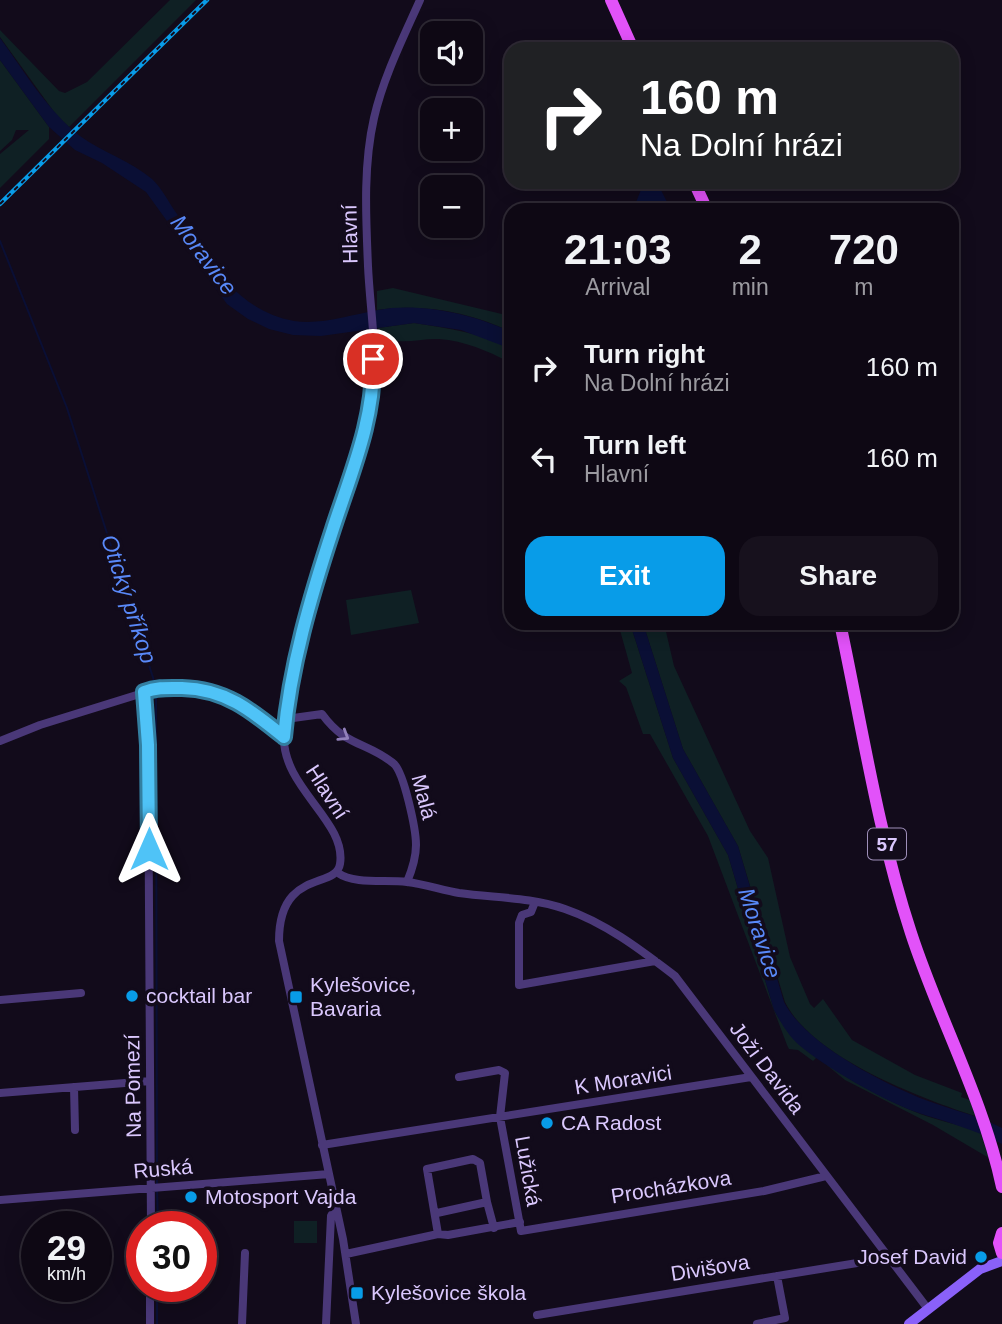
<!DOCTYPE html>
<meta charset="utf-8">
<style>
:root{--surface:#0e0814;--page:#17111d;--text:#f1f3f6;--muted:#9b9aa0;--line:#2e2934;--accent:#089ce8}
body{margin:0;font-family:Helvetica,sans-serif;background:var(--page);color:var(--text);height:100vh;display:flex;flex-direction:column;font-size:26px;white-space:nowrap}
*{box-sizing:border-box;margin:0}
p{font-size:23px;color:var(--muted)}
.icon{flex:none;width:38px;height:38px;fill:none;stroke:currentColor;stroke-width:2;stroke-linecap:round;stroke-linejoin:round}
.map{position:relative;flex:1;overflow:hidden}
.drawer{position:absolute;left:504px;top:203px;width:455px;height:427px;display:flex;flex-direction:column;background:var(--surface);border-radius:21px;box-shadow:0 4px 18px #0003,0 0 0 2px var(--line)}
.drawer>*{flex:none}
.guide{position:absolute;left:504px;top:42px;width:455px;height:147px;border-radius:21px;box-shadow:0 4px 18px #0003,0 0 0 2px var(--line);background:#202124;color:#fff;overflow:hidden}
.fabs{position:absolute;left:420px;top:21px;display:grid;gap:14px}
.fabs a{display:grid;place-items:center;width:63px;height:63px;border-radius:14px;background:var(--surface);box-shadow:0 4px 18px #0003,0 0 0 2px var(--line);font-size:35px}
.speed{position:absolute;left:21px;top:1211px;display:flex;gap:14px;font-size:35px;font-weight:700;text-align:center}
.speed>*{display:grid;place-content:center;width:91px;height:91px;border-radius:50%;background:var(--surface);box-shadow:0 4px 18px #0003,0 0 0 2px var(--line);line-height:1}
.speed small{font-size:18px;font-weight:400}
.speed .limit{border:10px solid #d22;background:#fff;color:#111}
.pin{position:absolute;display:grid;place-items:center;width:60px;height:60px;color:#fff;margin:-30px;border:4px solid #fff;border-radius:50%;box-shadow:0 2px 7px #0007}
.me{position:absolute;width:77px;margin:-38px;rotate:0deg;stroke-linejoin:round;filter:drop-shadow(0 0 5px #0008)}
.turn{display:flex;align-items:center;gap:24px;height:147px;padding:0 21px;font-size:32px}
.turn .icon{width:91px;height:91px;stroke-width:2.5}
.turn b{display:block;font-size:49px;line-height:60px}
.eta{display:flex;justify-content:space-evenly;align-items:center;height:119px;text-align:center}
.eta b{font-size:42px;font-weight:700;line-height:49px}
.cta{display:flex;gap:14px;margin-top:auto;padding:14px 21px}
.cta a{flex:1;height:80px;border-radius:21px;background:var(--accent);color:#fff;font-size:28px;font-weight:700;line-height:80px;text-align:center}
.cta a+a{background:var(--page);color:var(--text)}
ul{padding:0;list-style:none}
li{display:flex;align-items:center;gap:21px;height:91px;padding:0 21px}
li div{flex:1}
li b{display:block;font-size:26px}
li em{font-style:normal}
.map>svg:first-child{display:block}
.green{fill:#0f2024}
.water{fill:#0a0f35}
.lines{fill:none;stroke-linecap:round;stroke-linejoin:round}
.stream{stroke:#0a0f35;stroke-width:2}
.street{stroke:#4a3878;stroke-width:8}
.secondary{stroke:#8a61f9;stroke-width:10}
.primary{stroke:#e252f9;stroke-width:12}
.rail-casing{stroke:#089ce8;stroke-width:4.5}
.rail{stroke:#120b1b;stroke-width:2;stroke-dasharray:5;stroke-linecap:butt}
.oneway{stroke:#9280ba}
.route-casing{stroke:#337fa1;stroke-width:18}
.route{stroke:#4fc3f7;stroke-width:12}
.poi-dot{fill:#089ce8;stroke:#120b1b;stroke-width:2.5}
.labels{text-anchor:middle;stroke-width:7;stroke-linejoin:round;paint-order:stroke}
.shield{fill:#120b1b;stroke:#9e8fb9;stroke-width:2}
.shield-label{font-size:19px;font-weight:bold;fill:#dac7fd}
.street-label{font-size:21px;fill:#dac7fd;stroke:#120b1b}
.poi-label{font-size:21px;fill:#dac7fd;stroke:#120b1b;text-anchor:start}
.water-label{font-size:23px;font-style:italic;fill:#5989f9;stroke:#120b1b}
</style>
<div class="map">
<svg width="1002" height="1324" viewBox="0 0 1002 1324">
<rect width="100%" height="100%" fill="#120b1b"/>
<path class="green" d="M 170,0 L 196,0 L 69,127 L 57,116 L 0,37 L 0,30 L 59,91 L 65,93 L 87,82 Z
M 0,60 L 49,127 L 49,139 L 0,188 L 0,154 L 29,130 L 16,130 L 12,140 L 0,151 Z
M 393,288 L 506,315 L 511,318 L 511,332 C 472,312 421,303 377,310 L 377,291 Z
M 414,323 C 449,328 480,333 511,349 L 511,363 C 488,351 465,341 439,339 C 418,338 399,347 380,335 L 378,328 Z
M 411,590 L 419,623 L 351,635 L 346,600 Z
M 618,623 L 630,623 L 673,758 L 728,855 L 774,1010 C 796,1053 869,1092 913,1111 C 934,1120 958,1124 980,1132 L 989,1158 L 933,1125 L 845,1080 L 817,1057 L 813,1061 L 798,1050 L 789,1049 L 787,1045 L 708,836 L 650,734 L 643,734 L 626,687 L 619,681 L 632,673 Z
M 643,623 L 664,623 L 674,666 L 750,831 L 768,858 L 790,957 L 810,1004 L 814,1008 L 823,999 L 852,1040 L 915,1075 L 962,1093 L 961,1097 L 970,1100 L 975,1116 C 918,1097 812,1057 785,1002 L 738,846 L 683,749 Z
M 294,1221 L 317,1221 L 317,1243 L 294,1243 Z"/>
<path class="water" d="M 0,38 C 24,71 47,110 80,136 C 102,152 131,161 152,179 C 162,188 169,203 177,214 C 207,258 236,311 294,321 C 322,325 350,315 378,310 C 418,302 474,314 511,332 L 511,349 L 461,330 L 414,323 L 321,336 L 293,335 L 269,329 L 248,319 L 227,304 L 146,192 L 102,163 L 75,150 L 49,127 L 0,60 Z
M 644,182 L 657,182 L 671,210 L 633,210 Z
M 630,623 L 643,623 L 683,749 L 738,846 L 784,1002 C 805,1043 877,1080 920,1098 C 947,1109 976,1114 1002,1128 L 1002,1144 C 974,1129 946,1122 916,1112 C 884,1101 825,1067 799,1045 C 788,1035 781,1023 774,1010 L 728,855 L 673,758 Z"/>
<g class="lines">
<path class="stream" d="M 0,241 L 67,408 L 156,687
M 156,692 L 157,1184
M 157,1189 L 158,1227
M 157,1324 L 157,1286"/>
<path class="street" d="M 144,692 L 148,745 L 151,1227
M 286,719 L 322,714 C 346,747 365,741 393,763 C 404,771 416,830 416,845 C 416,858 412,870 407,882
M 0,741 L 40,725 L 159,688 L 202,689 L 228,696 L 284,737
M 338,873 C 355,885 387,879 407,882 C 424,884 442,890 459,893 C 495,898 531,897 565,909 C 606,923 642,951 675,976 L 928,1309
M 535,902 L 531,912 L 522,915 L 519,923 L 519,985 L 655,961
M 0,1000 L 81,993
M 459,1077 L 499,1070 L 505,1073 L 500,1117 L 521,1231 L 764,1191 L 826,1176
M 74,1087 L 75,1130
M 0,1093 L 150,1081
M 322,1145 L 751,1077
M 0,1200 L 329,1174
M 437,1213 L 487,1202 L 494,1228
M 438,1234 L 448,1235 L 520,1222
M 346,1254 L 438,1234 L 427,1169 L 473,1159 L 480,1163 L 487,1202
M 537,1315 L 888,1258
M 150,1324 L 150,1286
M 242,1324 L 245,1253
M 326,1324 L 331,1216 L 336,1207
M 356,1324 L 343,1239 L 279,941 C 279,868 336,890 340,864 C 347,821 282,788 284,736 C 288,660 318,573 342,500 C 353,468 366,437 372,404 C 379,359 370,311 368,266 C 366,218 363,166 374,118 C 383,78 403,38 420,0
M 757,1324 L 785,1318 L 777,1276"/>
<path class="secondary" d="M 909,1324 L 980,1269 L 1002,1261"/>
<path class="primary" d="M 611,0 L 633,49
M 694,182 L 707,210
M 840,623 C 862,726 878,833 911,933 C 939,1019 983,1098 1002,1187
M 1002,1233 L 999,1243 L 1002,1253"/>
<defs>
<path id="rail" d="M 0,204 L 207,0"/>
</defs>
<use href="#rail" class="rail-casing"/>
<use href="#rail" class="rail"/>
</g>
<defs><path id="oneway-chevron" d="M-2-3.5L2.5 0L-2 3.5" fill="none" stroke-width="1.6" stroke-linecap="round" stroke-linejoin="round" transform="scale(1.75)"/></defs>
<use class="oneway" href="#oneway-chevron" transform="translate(344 736) rotate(32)"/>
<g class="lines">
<defs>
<path id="route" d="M 149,849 L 148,745 L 144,692 C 157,687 169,688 182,688 C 226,689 252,711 284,737 C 290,667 311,596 333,529 C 351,473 375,419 373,359"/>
</defs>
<use href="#route" class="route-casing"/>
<use href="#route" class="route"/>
</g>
<g class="poi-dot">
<circle cx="132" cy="996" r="7"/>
<rect x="289" y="990" width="14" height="14" rx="3.5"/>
<circle cx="547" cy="1123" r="7"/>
<circle cx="191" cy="1197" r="7"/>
<circle cx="981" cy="1257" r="7"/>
<rect x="350" y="1286" width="14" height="14" rx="3.5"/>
</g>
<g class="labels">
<rect class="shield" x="868" y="828.5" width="38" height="31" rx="5"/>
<g class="shield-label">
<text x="887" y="851">57</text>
</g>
<g class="street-label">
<text transform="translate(350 234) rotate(-91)" y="7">Hlavní</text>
<text transform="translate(327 792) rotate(57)" y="7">Hlavní</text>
<text transform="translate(424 797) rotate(75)" y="7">Malá</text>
<text transform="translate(767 1068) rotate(53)" y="7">Joži Davida</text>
<text transform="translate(623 1080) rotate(-9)" y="7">K Moravici</text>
<text transform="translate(133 1086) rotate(-91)" y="7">Na Pomezí</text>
<text transform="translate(163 1169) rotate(-5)" y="7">Ruská</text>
<text transform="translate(528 1171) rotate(80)" y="7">Lužická</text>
<text transform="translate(671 1187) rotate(-9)" y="7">Procházkova</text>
<text transform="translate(710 1268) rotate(-9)" y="7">Divišova</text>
</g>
<g class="poi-label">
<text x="310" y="992">Kylešovice,<tspan x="310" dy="24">Bavaria</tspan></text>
<text x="146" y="1003">cocktail bar</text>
<text x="561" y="1130">CA Radost</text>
<text x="205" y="1204">Motosport Vajda</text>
<text x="967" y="1264" text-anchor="end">Josef David</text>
<text x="371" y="1300">Kylešovice škola</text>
</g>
<g class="water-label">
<text transform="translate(204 255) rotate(53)" y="8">Moravice</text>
<text transform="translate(129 599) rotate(72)" y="8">Otický příkop</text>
<text transform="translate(760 933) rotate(72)" y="8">Moravice</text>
</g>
</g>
</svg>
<div class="fabs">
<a><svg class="icon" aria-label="sound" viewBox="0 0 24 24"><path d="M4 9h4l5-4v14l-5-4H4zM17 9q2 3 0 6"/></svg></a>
<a>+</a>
<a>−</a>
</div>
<div class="speed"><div>29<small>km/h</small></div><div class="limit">30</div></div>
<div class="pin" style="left:373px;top:359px;background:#d93025"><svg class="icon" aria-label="arrive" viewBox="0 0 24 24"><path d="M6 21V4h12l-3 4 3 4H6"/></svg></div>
<svg class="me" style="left:149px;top:849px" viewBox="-20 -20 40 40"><path d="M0-17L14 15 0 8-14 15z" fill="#4fc3f7" stroke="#fff" stroke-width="4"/></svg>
<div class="guide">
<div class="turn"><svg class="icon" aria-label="right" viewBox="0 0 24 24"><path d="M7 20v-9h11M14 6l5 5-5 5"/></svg><div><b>160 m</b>Na Dolní hrázi</div></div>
</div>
<section class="drawer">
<div class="eta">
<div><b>21:03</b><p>Arrival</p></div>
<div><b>2</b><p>min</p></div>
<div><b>720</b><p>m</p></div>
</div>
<ul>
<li><svg class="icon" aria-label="right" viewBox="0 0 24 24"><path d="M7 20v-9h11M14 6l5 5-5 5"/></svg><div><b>Turn right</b><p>Na Dolní hrázi</p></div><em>160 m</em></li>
<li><svg class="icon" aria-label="left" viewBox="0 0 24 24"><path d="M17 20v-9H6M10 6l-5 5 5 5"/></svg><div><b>Turn left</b><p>Hlavní</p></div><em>160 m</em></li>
</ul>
<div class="cta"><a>Exit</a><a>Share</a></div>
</section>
</div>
